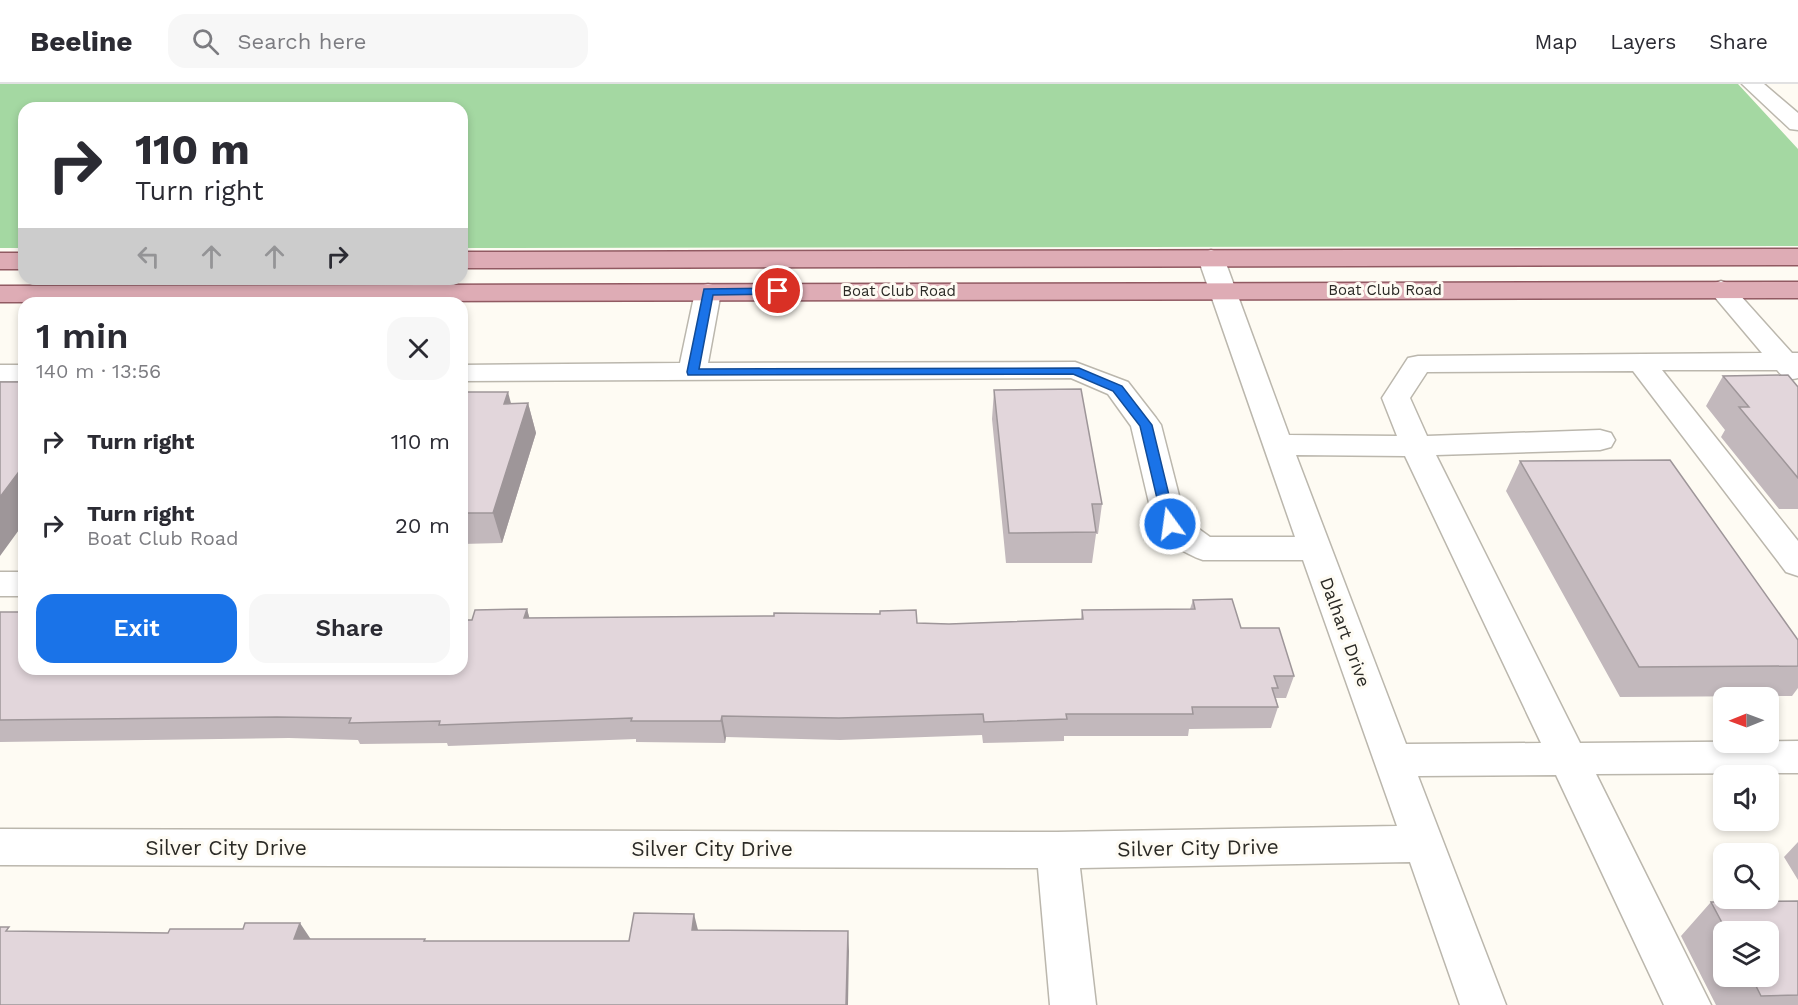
<!DOCTYPE html>
<meta charset="utf-8">
<style>
:root{--surface:#fff;--page:#f7f7f7;--text:#2b2b33;--muted:#7c7c81;--line:#e1e1e2;--accent:#1a73e8}
body{margin:0;font-family:"Work Sans",sans-serif;background:var(--page);color:var(--text);height:100vh;display:flex;flex-direction:column;font-size:22px;white-space:nowrap}
*{box-sizing:border-box;margin:0}
p{font-size:20px;color:var(--muted)}
.icon{flex:none;width:33px;height:33px;fill:none;stroke:currentColor;stroke-width:2;stroke-linecap:round;stroke-linejoin:round}
.map{position:relative;flex:1;overflow:hidden}
.panel{position:absolute;left:18px;top:213px;width:450px;height:378px;display:flex;flex-direction:column;background:var(--surface);border-radius:18px;box-shadow:0 3px 9px #0003}
.panel>*{flex:none}
.top-card{position:absolute;left:18px;top:18px;width:450px;height:183px;border-radius:18px;box-shadow:0 3px 9px #0003;background:#fff;color:var(--text);overflow:hidden}
.needle{width:39px;rotate:269deg}
.buttons{position:absolute;left:1713px;top:603px;display:grid;gap:12px}
.buttons a{display:grid;place-items:center;width:66px;height:66px;border-radius:12px;background:var(--surface);box-shadow:0 3px 9px #0003;font-size:30px}
.pin{position:absolute;display:grid;place-items:center;width:51px;height:51px;color:#fff;margin:-26px;border:3px solid #fff;border-radius:50%;box-shadow:0 2px 6px #0007}
.me{position:absolute;width:66px;margin:-33px;rotate:346deg;stroke-linejoin:round;filter:drop-shadow(0 0 4px #0008)}
.turn{display:flex;align-items:center;gap:21px;height:126px;padding:0 18px;font-size:27px}
.turn .icon{width:78px;height:78px;stroke-width:2.5}
.turn b{display:block;font-size:42px;line-height:51px}
.lanes{display:flex;align-items:center;height:57px;padding:0 18px;background:#0003;justify-content:center;gap:30px;direction:ltr}
.lanes .off{opacity:.35}
.round{display:grid;place-items:center;flex:none;width:63px;height:63px;border-radius:18px;background:var(--page)}
.summary{display:flex;align-items:center;justify-content:space-between;height:102px;padding:0 18px}
h1{font-size:36px;font-weight:600;line-height:45px}
.button{display:flex;gap:12px;margin-top:auto;padding:12px 18px}
.button a{flex:1;height:69px;border-radius:18px;background:var(--accent);color:#fff;font-size:24px;font-weight:600;line-height:69px;text-align:center}
.button a+a{background:var(--page);color:var(--text)}
ul{padding:0;list-style:none}
li{display:flex;align-items:center;gap:18px;height:84px;padding:0 18px}
li div{flex:1}
li b{display:block;font-size:22px}
li em{font-style:normal}
header{display:flex;align-items:center;gap:36px;box-sizing:border-box;height:84px;padding:0 30px;background:var(--surface);border-bottom:2px solid var(--line)}
header strong{font-size:28px}
nav{display:flex;gap:33px;margin-inline-start:auto;font-size:21px}
.search{width:420px;height:54px;background:var(--page);display:flex;align-items:center;gap:15px;box-sizing:border-box;padding:0 21px;border-radius:18px;color:var(--muted);font-size:22px}
.map>svg:first-child{display:block}
.green{fill:#a4d8a2}
.lines{fill:none;stroke-linecap:round;stroke-linejoin:round}
.minor-casing{stroke:#bbb7ad;stroke-width:3}
.major-casing{stroke:#915a62;stroke-width:3}
.minor{fill:#fff;fill-rule:evenodd}
.major{fill:#deacb5;fill-rule:evenodd}
.wall{fill:#c2b8bc;fill-rule:evenodd}
.shaded-wall{fill:#9e9699}
.building{fill:#e2d6db;stroke:#9e9699;stroke-width:1.5}
.route{fill:#1a73e8;stroke:#114b97;stroke-width:1.5}
.labels{text-anchor:middle;stroke-width:6;stroke-linejoin:round;paint-order:stroke}
.far-street-label{font-size:15px;fill:#2b2a26;stroke:#fefbf3}
.street-label{font-size:18px;fill:#2b2a26;stroke:#fefbf3}
.near-street-label{font-size:21px;fill:#2b2a26;stroke:#fefbf3}
</style>
<header>
<strong>Beeline</strong>
<div class="search"><svg class="icon" aria-label="search" viewBox="0 0 24 24"><circle cx="10" cy="10" r="6"/><path d="M15 15l6 6"/></svg>Search here</div>
<nav><a>Map</a><a>Layers</a><a>Share</a></nav>
</header>
<div class="map">
<svg width="1798" height="921" viewBox="0 0 1798 921">
<rect width="100%" height="100%" fill="#fefbf3"/>
<path class="green" d="M 0,0 L 1738,0 L 1798,65 L 1798,162 L 462,164 L 462,24 L 24,24 L 24,164 L 0,164 Z"/>
<g class="lines">
<defs>
<path id="minor" d="M 1742,0 L 1764,0 L 1798,29 L 1798,46 L 1790,45 Z
M 1211,166 L 1220,169 L 1224,174 L 1289,351 L 1397,352 L 1382,314 L 1408,274 L 1418,272 L 1762,269 L 1708,205 L 1712,200 L 1721,197 L 1730,200 L 1792,269 L 1798,269 L 1798,294 C 1788,297 1783,293 1777,286 L 1662,286 L 1798,457 L 1798,492 L 1786,488 L 1633,287 L 1427,288 L 1410,314 L 1427,352 L 1600,346 L 1611,349 L 1615,356 L 1611,363 L 1600,366 L 1436,371 L 1580,659 L 1798,657 L 1798,689 L 1596,690 L 1711,921 L 1664,921 L 1556,691 L 1418,692 L 1506,921 L 1460,921 L 1410,778 L 1080,784 L 1096,921 L 1050,921 L 1038,784 L 0,781 L 0,745 L 1057,748 L 1397,742 L 1303,476 L 1203,476 C 1185,470 1163,456 1154,440 L 1131,342 L 1108,310 L 1071,294 L 462,297 L 462,281 L 680,279 L 695,208 L 699,202 L 708,200 L 717,202 L 721,208 L 708,279 L 1075,278 L 1128,298 L 1156,334 L 1161,341 L 1185,435 L 1210,453 L 1295,453 L 1198,174 L 1202,169 ZM 1296,371 L 1405,372 L 1541,659 L 1406,660 Z
M 0,281 L 24,281 L 24,297 L 0,297 Z
M 0,488 L 24,488 L 24,512 L 0,512 Z"/>
<path id="major" d="M 1798,165 L 1798,181 L 462,184 L 462,168 Z
M 0,169 L 24,169 L 24,185 L 0,185 Z
M 1798,198 L 1798,214 L 0,218 L 0,202 Z"/>
</defs>
<use href="#minor" class="minor-casing"/>
<use href="#major" class="major-casing"/>
<use href="#minor" class="minor"/>
<use href="#major" class="major"/>
</g>
<path class="wall" d="M 1723,292 L 1798,303 L 1798,425 L 1779,425 L 1721,353 L 1725,346 L 1706,322 Z
M 994,306 L 1102,420 L 1098,450 L 1096,450 L 1092,479 L 1006,479 L 992,335 Z
M 462,308 L 511,319 L 528,319 L 536,349 L 502,459 L 462,460 Z
M 1520,377 L 1798,556 L 1798,604 L 1792,612 L 1620,613 L 1506,407 Z
M 1193,516 L 1241,544 L 1294,592 L 1286,614 L 1276,614 L 1278,623 L 1271,644 L 1189,645 L 1188,652 L 1064,652 L 1064,657 L 983,659 L 982,651 L 840,656 L 726,653 L 725,659 L 636,658 L 636,655 L 448,662 L 447,659 L 360,660 L 358,656 L 289,654 L 0,658 L 0,528 L 24,585 L 472,536 L 527,525 L 529,534 L 949,540 L 1081,535 L 1082,526 L 1190,525 Z
M 1798,758 L 1798,796 L 1784,773 Z
M 1798,817 L 1798,921 L 1716,921 L 1681,852 L 1711,818 ZM 1724,848 L 1768,848 L 1768,892 L 1724,892 Z"/>
<path class="shaded-wall" d="M 508,308 L 516,338 L 504,320 Z
M 528,319 L 536,349 L 502,459 L 493,429 Z
M 24,381 L 24,439 L 0,472 L 0,413 Z
M 527,525 L 533,547 L 524,534 Z
M 722,632 L 726,653 L 725,659 L 721,637 Z
M 694,830 L 699,850 L 692,846 Z
M 300,839 L 314,860 L 294,855 Z
M 848,847 L 849,867 L 848,921 L 846,921 Z"/>
<path class="building" d="M 1788,291 L 1798,303 L 1798,394 L 1739,323 L 1749,323 L 1723,292 Z
M 0,298 L 24,298 L 24,381 L 0,413 Z
M 1081,305 L 1102,420 L 1092,420 L 1096,448 L 1009,449 L 994,306 Z
M 462,308 L 508,308 L 504,320 L 528,319 L 493,429 L 462,429 Z
M 1670,376 L 1798,556 L 1798,582 L 1639,583 L 1520,377 Z
M 1232,515 L 1241,544 L 1279,544 L 1294,592 L 1274,592 L 1278,604 L 1272,604 L 1278,623 L 1192,623 L 1193,630 L 1066,630 L 1067,635 L 984,638 L 983,630 L 839,634 L 722,632 L 721,637 L 631,637 L 632,634 L 439,641 L 440,637 L 349,639 L 351,634 L 277,633 L 0,636 L 0,528 L 24,528 L 24,585 L 462,585 L 462,536 L 472,536 L 475,526 L 527,525 L 524,534 L 774,532 L 774,529 L 880,530 L 880,527 L 916,526 L 917,539 L 949,540 L 1083,535 L 1082,526 L 1195,525 L 1193,516 Z
M 1798,817 L 1798,911 L 1761,912 L 1751,892 L 1768,892 L 1768,848 L 1727,848 L 1711,818 Z
M 634,829 L 694,830 L 692,846 L 848,847 L 846,921 L 0,921 L 0,843 L 9,843 L 6,847 L 168,849 L 170,845 L 243,845 L 245,839 L 300,839 L 294,855 L 425,855 L 424,857 L 629,857 Z"/>
<path class="route" d="M 778,204 L 784,207 L 782,210 L 713,211 L 699,285 L 1079,284 L 1122,302 L 1152,341 L 1176,440 L 1170,445 L 1163,440 L 1140,342 L 1113,307 L 1073,290 L 688,291 L 687,288 L 704,205 Z"/>
<g class="labels">
<g class="far-street-label">
<text x="1385" y="211">Boat Club Road</text>
<text x="899" y="212">Boat Club Road</text>
</g>
<g class="street-label">
<text transform="translate(1345 548) rotate(70)" y="6">Dalhart Drive</text>
</g>
<g class="near-street-label">
<text x="226" y="771">Silver City Drive</text>
<text transform="translate(1198 764) rotate(-1)" y="7">Silver City Drive</text>
<text x="712" y="772">Silver City Drive</text>
</g>
</g>
</svg>
<div class="buttons">
<a><svg class="needle" viewBox="-14 -14 28 28"><path d="M0-13l5 13h-10z" fill="#e53935"/><path d="M0 13l5-13h-10z" fill="#7c7c81"/></svg></a>
<a><svg class="icon" aria-label="sound" viewBox="0 0 24 24"><path d="M4 9h4l5-4v14l-5-4H4zM17 9q2 3 0 6"/></svg></a>
<a><svg class="icon" aria-label="search" viewBox="0 0 24 24"><circle cx="10" cy="10" r="6"/><path d="M15 15l6 6"/></svg></a>
<a><svg class="icon" aria-label="layers" viewBox="0 0 24 24"><path d="M12 4l9 5-9 5-9-5zM3 14l9 5 9-5"/></svg></a>
</div>
<div class="pin" style="left:778px;top:207px;background:#d93025"><svg class="icon" aria-label="arrive" viewBox="0 0 24 24"><path d="M6 21V4h12l-3 4 3 4H6"/></svg></div>
<svg class="me" style="left:1170px;top:440px" viewBox="-20 -20 40 40"><circle r="17" fill="#1a73e8" stroke="#fff" stroke-width="3"/><path d="M0-11L8 9 0 5-8 9z" fill="#fff"/></svg>
<div class="top-card">
<div class="turn"><svg class="icon" aria-label="right" viewBox="0 0 24 24"><path d="M7 20v-9h11M14 6l5 5-5 5"/></svg><div><b>110 m</b>Turn right</div></div>
<div class="lanes"><svg class="icon off" aria-label="left" viewBox="0 0 24 24"><path d="M17 20v-9H6M10 6l-5 5 5 5"/></svg><svg class="icon off" aria-label="ahead" viewBox="0 0 24 24"><path d="M12 20V5M6 11l6-6 6 6"/></svg><svg class="icon off" aria-label="ahead" viewBox="0 0 24 24"><path d="M12 20V5M6 11l6-6 6 6"/></svg><svg class="icon" aria-label="right" viewBox="0 0 24 24"><path d="M7 20v-9h11M14 6l5 5-5 5"/></svg></div>
</div>
<section class="panel">
<div class="summary"><div><h1>1 min</h1><p>140 m · 13:56</p></div><a class="round"><svg class="icon" aria-label="close" viewBox="0 0 24 24"><path d="M6 6l12 12M18 6L6 18"/></svg></a></div>
<ul>
<li><svg class="icon" aria-label="right" viewBox="0 0 24 24"><path d="M7 20v-9h11M14 6l5 5-5 5"/></svg><div><b>Turn right</b></div><em>110 m</em></li>
<li><svg class="icon" aria-label="right" viewBox="0 0 24 24"><path d="M7 20v-9h11M14 6l5 5-5 5"/></svg><div><b>Turn right</b><p>Boat Club Road</p></div><em>20 m</em></li>
</ul>
<div class="button"><a>Exit</a><a>Share</a></div>
</section>
</div>
